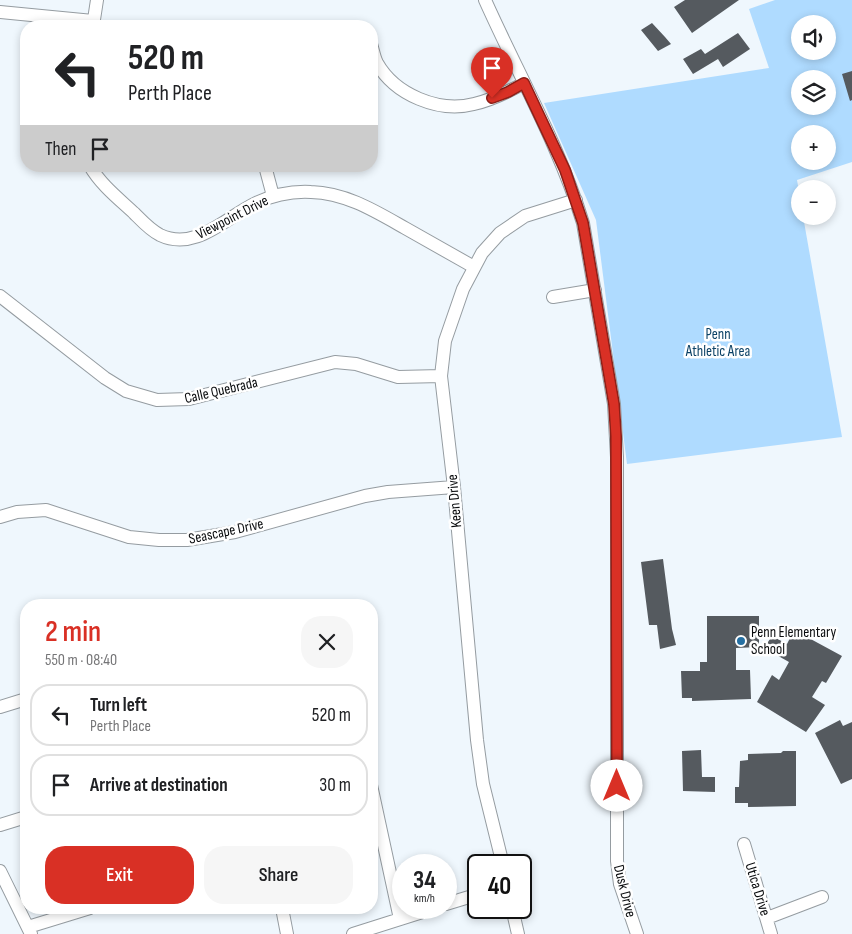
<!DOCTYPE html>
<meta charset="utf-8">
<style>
:root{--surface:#fff;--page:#f6f6f6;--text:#202124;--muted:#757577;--line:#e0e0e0;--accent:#d93025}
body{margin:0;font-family:"Sofia Sans Condensed",sans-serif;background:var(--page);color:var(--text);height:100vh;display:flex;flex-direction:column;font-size:19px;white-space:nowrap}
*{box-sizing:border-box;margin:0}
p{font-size:16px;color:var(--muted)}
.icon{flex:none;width:28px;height:28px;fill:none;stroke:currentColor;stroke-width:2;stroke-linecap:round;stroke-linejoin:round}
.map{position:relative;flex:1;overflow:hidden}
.drawer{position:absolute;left:20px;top:599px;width:358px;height:315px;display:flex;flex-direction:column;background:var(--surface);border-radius:20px;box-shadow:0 2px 8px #0003}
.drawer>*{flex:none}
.guide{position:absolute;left:20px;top:20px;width:358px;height:152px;border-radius:20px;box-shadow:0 2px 8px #0003;background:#fff;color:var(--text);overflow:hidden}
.controls{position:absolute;left:791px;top:15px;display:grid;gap:10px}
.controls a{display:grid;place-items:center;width:45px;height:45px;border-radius:50%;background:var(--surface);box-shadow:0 2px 8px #0003;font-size:25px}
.speed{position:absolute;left:392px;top:854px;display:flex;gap:10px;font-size:25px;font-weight:700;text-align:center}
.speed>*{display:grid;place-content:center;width:65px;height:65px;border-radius:50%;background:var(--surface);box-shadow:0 2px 8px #0003;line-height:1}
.speed small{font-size:12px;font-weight:400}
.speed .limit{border:2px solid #111;border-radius:8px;background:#fff;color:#111}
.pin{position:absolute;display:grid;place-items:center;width:42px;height:42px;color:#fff;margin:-51px -21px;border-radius:50% 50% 50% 0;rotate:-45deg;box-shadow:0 0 5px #0007}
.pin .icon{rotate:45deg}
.me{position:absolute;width:55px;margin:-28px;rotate:0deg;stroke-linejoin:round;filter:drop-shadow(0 0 4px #0008)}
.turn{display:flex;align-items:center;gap:18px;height:105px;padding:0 25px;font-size:22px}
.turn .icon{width:65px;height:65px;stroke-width:2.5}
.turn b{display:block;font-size:35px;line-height:42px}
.then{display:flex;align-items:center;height:48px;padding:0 25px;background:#0003;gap:10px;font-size:19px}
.round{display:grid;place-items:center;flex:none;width:52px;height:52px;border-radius:20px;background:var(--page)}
.head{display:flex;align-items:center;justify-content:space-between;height:85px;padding:0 25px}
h1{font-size:30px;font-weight:600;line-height:38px;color:var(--accent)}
.button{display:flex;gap:10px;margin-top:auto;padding:10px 25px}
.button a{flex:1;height:58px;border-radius:20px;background:var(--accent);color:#fff;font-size:20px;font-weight:600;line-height:58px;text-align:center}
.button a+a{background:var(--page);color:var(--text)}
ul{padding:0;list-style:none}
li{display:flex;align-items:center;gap:15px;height:62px;margin:0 10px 8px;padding:0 15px;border:2px solid var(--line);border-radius:20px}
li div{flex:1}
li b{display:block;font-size:19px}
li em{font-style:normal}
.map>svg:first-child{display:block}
.green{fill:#afdbff;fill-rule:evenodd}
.building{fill:#555a5f}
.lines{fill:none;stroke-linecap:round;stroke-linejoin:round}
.minor-casing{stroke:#959ca1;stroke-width:14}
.minor{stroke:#fff;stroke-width:12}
.route-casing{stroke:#8d1f18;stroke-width:12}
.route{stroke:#d93025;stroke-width:9}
.poi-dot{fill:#246fa2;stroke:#fff;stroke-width:2}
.labels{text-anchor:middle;stroke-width:5;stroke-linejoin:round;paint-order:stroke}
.street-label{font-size:15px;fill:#0a0c0e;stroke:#fff}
.park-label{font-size:15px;fill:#0c4266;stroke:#fff}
.poi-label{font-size:15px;fill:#0a0c0e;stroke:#fff;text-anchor:start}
</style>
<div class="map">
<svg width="852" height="934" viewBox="0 0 852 934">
<rect width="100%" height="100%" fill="#eff7fd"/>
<path class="green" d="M 775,0 L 852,0 L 852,162 L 797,180 L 800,197 L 800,216 L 803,216 L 842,437 L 627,464 L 596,220 L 544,103 L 769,68 L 749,9 ZM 800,24 L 828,24 L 828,51 L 800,51 ZM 800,79 L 828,79 L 828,106 L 800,106 ZM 800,134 L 828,134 L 828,161 L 800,161 Z"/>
<path class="building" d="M 685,0 L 739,0 L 692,33 L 674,7 Z
M 652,23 L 665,37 L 671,44 L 658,51 L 641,30 Z
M 738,33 L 750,49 L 723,67 L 718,59 L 693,74 L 683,59 L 701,49 L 705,54 Z
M 852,71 L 852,100 L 850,101 L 842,74 Z
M 663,559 L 672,629 L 676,645 L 660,649 L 657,625 L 649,625 L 641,562 Z
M 707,616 L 759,616 L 759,647 L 736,648 L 736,670 L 750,670 L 751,699 L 692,701 L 692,698 L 682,698 L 681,671 L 700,671 L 700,662 L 707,662 Z
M 794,630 L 842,656 L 826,683 L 822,681 L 812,697 L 825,705 L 806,732 L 757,702 L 772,675 L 779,680 L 789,662 L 764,648 L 772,636 L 787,644 Z
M 840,720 L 843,726 L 852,722 L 852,779 L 841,784 L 815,733 Z
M 701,750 L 702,777 L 715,777 L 715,792 L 683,791 L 682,751 Z
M 783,751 L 796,751 L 796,806 L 748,807 L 748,803 L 735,803 L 735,787 L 739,787 L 740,761 L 748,760 L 748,754 L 781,753 Z"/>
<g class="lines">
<defs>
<path id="minor" d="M 485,0 C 518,74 559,145 583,223 L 614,404 L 617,457 L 617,861 L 620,884 L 637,934
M 0,12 L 93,21
M 93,26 L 97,0
M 371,44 C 373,50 374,57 377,63 C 395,95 439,113 474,104 C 492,100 508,92 524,83
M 90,166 C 101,185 119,199 134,213 C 142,221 150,230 160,235 C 196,252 226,217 256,203 C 273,195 292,191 311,192 C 346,193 375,211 405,228 C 428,241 451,254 474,267
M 265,166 L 273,196
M 0,296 L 105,378 L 126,391 L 157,400 L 189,399 L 335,362 L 356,364 L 398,377 L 441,376
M 553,297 L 595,290
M 0,517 L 17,512 L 46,510 L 129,537 L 159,540 L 187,540 L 235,532 L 365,496 L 388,492 L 454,487
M 0,707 L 26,699
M 371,785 L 400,919
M 0,825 L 26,817
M 744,844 L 771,934
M 503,865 L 483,784 L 477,740 L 454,487 L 441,376 L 445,341 L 463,289 L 482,253 L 500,233 L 525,216 L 576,200
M 0,871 L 31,934
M 446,904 L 479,894
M 282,908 L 287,934
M 512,908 L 518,934
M 767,918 L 822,897
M 28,927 L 90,908
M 353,934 L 435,908"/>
</defs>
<use href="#minor" class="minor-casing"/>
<use href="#minor" class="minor"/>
</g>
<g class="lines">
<defs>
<path id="route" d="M 492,98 L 508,92 L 524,83 L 565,170 L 583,223 L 614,404 L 616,436 L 617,786"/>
</defs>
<use href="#route" class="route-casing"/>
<use href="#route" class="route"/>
</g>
<circle class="poi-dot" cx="741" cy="641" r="5"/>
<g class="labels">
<g class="street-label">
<text transform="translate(232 217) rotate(-27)" y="5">Viewpoint Drive</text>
<text transform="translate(221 390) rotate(-13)" y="5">Calle Quebrada</text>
<text transform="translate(454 501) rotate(-95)" y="5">Keen Drive</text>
<text transform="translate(226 531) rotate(-12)" y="5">Seascape Drive</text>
<text transform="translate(758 889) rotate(73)" y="5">Utica Drive</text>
<text transform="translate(625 891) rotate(76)" y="5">Dusk Drive</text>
</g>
<g class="park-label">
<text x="718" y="339">Penn<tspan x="718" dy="17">Athletic Area</tspan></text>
</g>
<g class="poi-label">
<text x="751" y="637">Penn Elementary<tspan x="751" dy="17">School</tspan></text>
</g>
</g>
</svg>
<div class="controls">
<a><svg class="icon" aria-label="sound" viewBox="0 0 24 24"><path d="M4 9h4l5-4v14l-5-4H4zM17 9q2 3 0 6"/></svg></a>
<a><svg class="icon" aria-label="layers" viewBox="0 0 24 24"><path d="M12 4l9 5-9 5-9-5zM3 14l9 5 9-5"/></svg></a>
<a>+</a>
<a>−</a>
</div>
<div class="speed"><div>34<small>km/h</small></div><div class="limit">40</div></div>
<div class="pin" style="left:492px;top:98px;background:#d93025"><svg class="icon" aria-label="arrive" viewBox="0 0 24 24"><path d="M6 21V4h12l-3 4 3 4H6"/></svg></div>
<svg class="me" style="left:617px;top:786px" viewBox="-20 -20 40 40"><circle r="19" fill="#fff"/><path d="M0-13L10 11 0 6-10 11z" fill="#d93025"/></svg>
<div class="guide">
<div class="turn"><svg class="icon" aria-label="left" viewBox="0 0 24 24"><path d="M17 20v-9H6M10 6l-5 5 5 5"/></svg><div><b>520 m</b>Perth Place</div></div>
<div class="then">Then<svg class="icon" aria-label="arrive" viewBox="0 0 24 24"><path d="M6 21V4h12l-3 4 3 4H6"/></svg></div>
</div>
<section class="drawer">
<div class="head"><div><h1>2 min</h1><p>550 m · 08:40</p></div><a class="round"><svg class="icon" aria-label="close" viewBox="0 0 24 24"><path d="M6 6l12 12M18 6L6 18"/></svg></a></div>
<ul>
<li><svg class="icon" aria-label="left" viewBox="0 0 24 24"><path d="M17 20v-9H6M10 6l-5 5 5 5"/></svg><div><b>Turn left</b><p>Perth Place</p></div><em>520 m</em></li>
<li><svg class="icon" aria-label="arrive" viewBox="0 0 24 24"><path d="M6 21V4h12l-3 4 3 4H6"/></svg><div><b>Arrive at destination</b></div><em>30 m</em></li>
</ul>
<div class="button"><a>Exit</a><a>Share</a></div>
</section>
</div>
